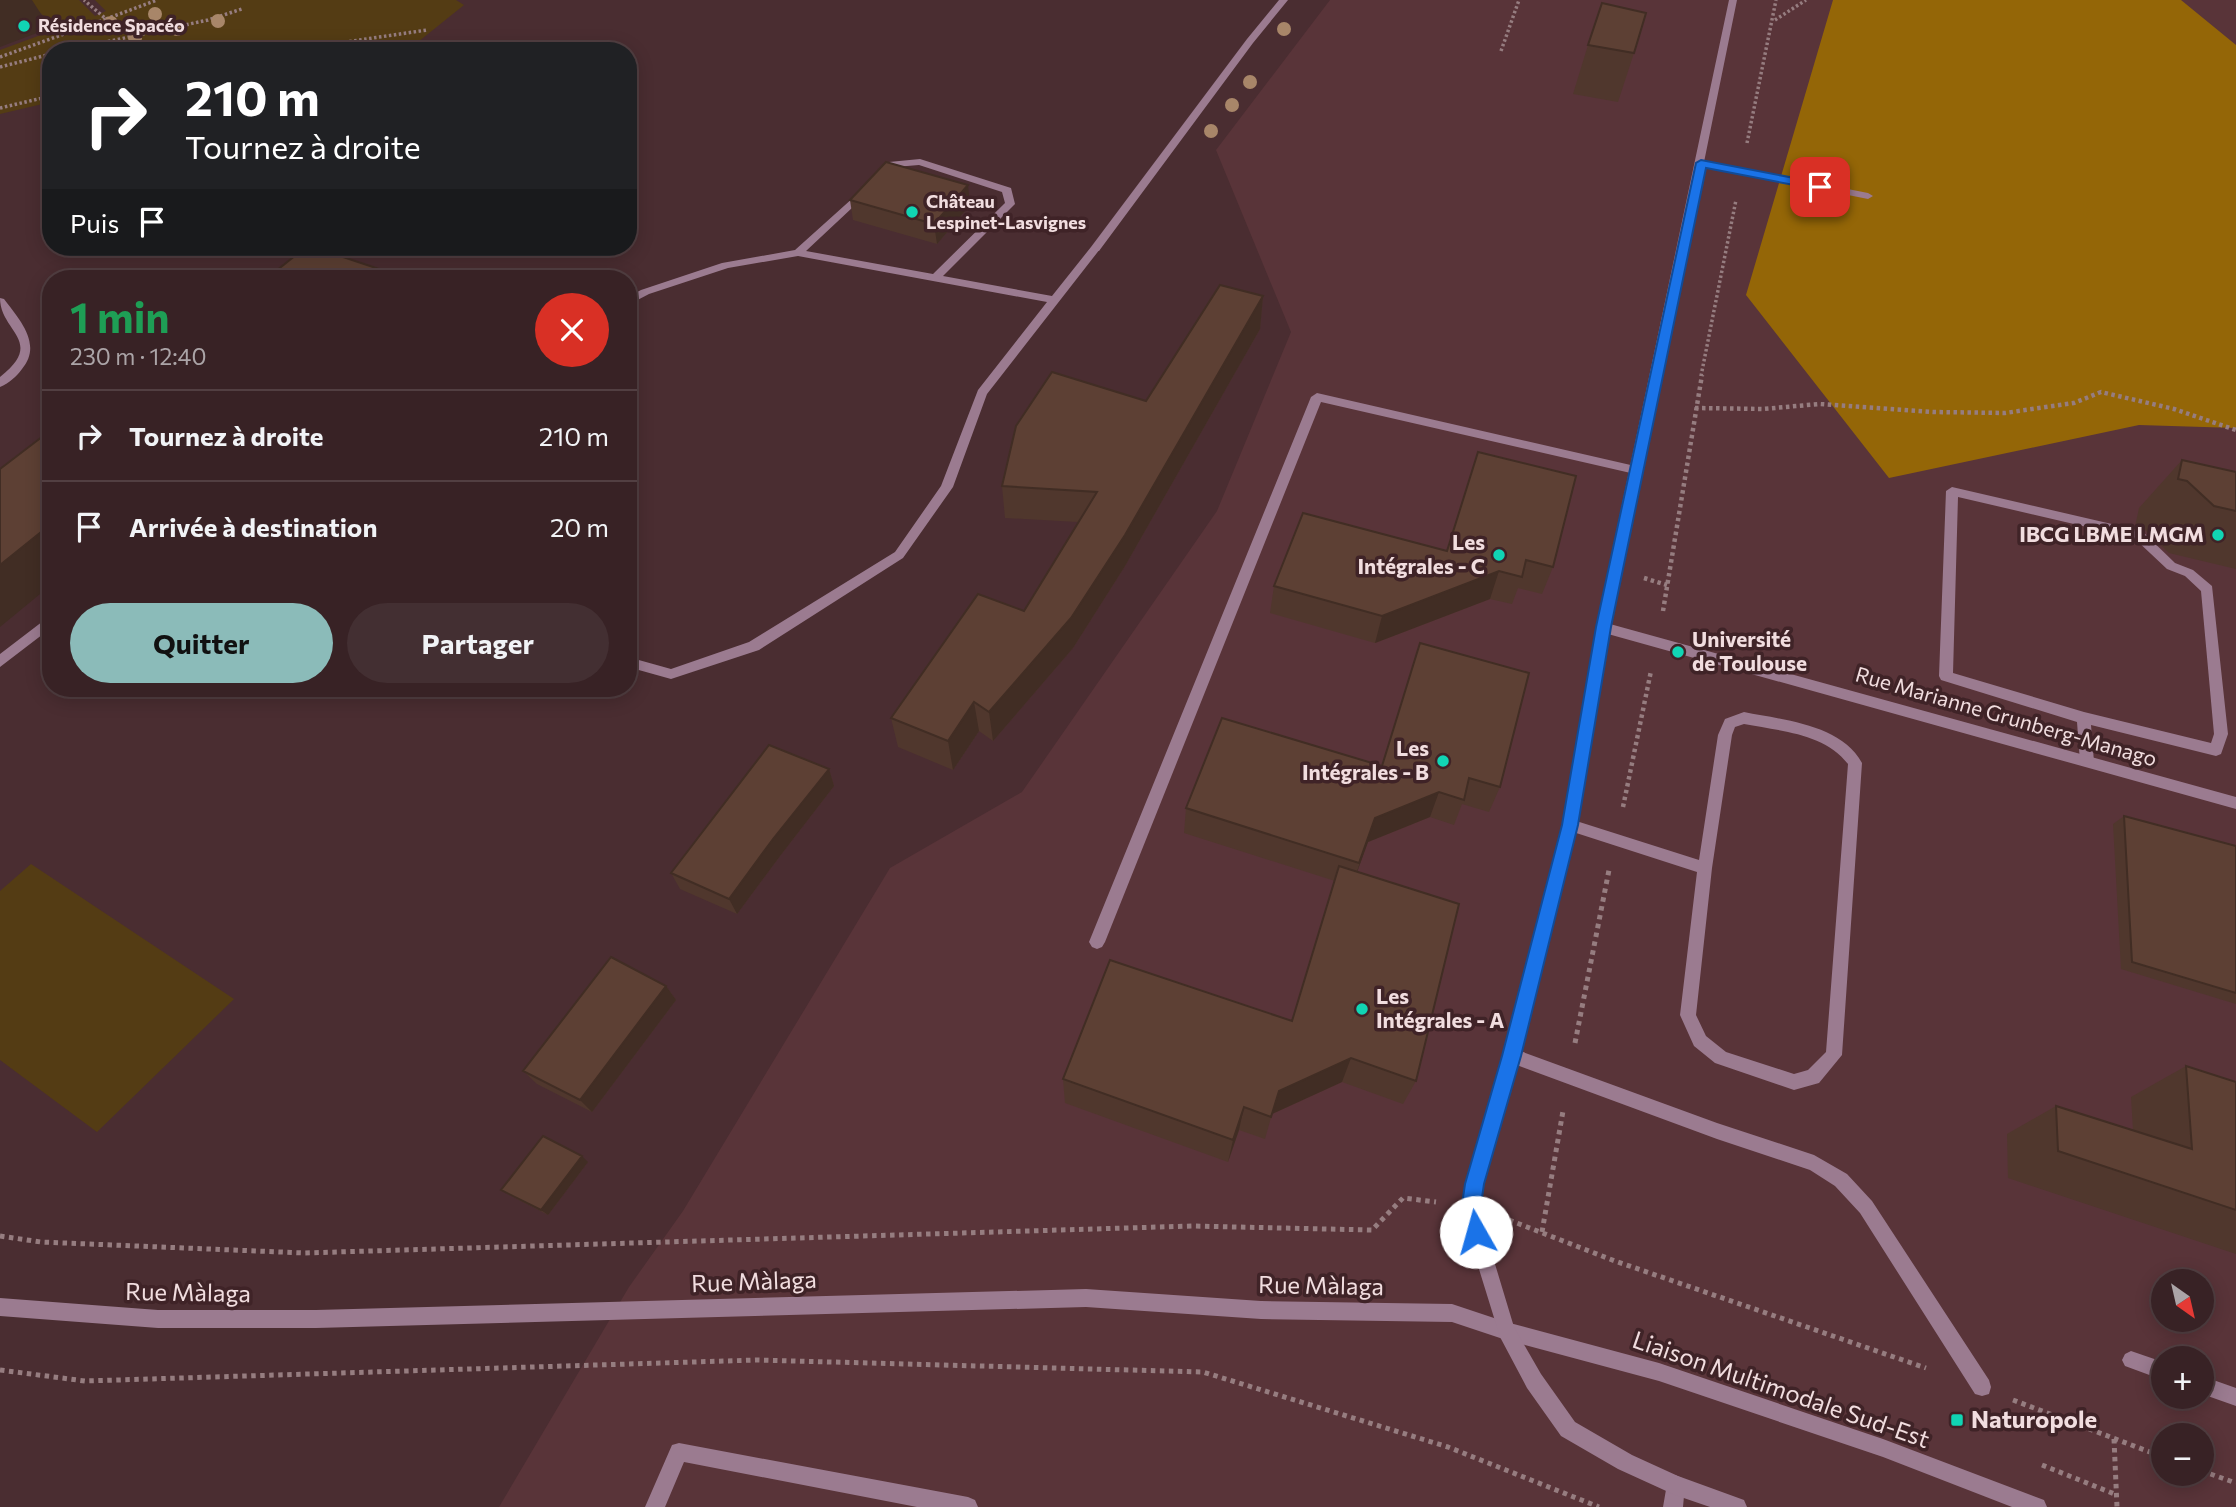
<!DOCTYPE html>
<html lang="fr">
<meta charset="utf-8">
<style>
:root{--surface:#382225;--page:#432f32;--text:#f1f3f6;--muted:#aba4a7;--line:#523f42;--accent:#8bbbb9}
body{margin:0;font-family:Commissioner,sans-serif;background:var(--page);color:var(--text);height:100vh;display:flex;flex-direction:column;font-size:26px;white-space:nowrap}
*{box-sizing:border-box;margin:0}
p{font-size:23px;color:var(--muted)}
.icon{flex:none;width:38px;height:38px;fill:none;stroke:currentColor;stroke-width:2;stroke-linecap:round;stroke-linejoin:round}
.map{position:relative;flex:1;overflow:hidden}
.details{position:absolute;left:42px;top:270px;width:595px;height:427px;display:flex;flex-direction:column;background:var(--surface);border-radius:28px;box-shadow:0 4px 18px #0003,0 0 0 2px var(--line)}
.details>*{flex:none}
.hud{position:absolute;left:42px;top:42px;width:595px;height:214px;border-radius:28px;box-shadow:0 4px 18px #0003,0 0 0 2px var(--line);background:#202124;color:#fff;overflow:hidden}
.needle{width:46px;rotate:146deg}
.fabs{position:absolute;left:2151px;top:1269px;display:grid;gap:14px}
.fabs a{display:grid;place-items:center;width:63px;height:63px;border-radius:50%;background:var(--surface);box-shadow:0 4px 18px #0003,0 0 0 2px var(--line);font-size:35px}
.pin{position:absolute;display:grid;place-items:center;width:60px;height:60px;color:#fff;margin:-30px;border-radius:14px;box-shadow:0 4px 10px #0006}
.me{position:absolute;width:77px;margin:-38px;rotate:353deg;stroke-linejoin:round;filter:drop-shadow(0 0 5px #0008)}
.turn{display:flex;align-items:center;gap:24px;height:147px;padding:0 28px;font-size:32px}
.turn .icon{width:91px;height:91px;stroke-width:2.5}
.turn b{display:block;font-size:49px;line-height:60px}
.then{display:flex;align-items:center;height:66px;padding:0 28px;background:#0003;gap:14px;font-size:26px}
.round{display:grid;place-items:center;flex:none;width:74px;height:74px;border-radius:37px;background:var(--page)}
.overview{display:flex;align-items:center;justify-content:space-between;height:119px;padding:0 28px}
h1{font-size:42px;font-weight:700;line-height:52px;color:#1e9e55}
.primary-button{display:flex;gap:14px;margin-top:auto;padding:14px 28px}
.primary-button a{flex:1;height:80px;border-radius:42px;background:var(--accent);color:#111;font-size:28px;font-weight:700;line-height:80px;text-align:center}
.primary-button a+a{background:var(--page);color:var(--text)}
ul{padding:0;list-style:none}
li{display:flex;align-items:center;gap:21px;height:91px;padding:0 28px;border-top:2px solid var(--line)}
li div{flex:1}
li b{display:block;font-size:26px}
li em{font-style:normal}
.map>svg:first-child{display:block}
.built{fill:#593439;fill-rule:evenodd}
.green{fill:#543c14}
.forest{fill:#946607}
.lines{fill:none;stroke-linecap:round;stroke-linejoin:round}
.path-far2{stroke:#967d80;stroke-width:3.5;stroke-dasharray:2.5 2.5;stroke-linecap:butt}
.path-far1{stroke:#967d80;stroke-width:4.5;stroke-dasharray:3.5 3.5;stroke-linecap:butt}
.path{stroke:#967d80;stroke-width:5;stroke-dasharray:4.5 4.5;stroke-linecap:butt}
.service{fill:#9b7b90;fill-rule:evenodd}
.minor{fill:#9b7b90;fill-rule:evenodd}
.tree{fill:#a88669}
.wall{fill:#50372d}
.shaded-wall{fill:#412d24}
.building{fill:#5d4034;stroke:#412d24;stroke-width:2}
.route{fill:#1a73e8;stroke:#114b97;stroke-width:2}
.poi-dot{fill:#11d5b4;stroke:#3f2327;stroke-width:2.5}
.labels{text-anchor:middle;stroke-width:7;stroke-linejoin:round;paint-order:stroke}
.far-poi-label{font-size:18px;font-weight:bold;fill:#f1dddf;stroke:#3f2327;text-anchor:start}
.poi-label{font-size:21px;font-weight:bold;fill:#f1dddf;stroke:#3f2327;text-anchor:end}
.street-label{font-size:21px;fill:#f1dddf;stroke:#3f2327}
.near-street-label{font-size:24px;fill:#f1dddf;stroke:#3f2327}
.near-poi-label{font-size:24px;font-weight:bold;fill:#f1dddf;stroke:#3f2327;text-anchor:start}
</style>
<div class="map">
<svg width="2236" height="1507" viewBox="0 0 2236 1507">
<rect width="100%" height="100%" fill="#4a2d31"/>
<path class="built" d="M 1330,0 L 2236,0 L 2236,1507 L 499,1507 L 629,1287 L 683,1211 L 890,868 L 1022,792 L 1217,511 L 1291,332 L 1216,150 ZM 2163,1281 L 2202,1281 L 2202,1320 L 2163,1320 ZM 2163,1358 L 2202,1358 L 2202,1396 L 2163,1396 ZM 2163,1435 L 2202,1435 L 2202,1474 L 2163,1474 Z"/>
<path class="green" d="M 27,0 L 79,0 L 95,16 L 106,11 L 95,0 L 456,0 L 464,5 L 418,42 L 357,51 L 51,51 L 51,102 L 0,114 L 0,50 L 57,29 Z
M 31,864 L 234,999 L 97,1132 L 0,1060 L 0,891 Z"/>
<path class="forest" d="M 1833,0 L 2181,0 L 2236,45 L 2236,428 L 2139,425 L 1889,478 L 1746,295 Z"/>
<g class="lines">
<path class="path-far2" d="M 106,19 L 157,0
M 1775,20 L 1806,0
M 64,51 L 208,20 L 242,9
M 285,51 L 427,30
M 1501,51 L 1519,0
M 0,57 L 106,19 L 84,0
M 0,67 L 51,54
M 0,108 L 51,96
M 1747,143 L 1776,0
M 1701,376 L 1736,200"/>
<path class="path-far1" d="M 1695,408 L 1763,409 L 1819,404 L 1934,412 L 2005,413 L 2074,403 L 2101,392 L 2174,409 L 2236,430
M 1644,578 L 1667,585
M 1663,611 L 1702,375
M 1623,807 L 1651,671"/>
<path class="path" d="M 1575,1043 L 1609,870
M 1509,1220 L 1615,1261 L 1926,1368
M 1542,1232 L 1563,1111
M 0,1236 L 41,1242 L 304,1253 L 1192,1226 L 1372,1230 L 1403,1198 L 1436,1202
M 0,1370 L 85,1381 L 757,1360 L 1203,1372 L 1448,1447 L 1599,1507
M 2013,1400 L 2163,1457
M 2114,1439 L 2117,1507
M 2042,1465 L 2117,1495
M 2202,1471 L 2236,1483"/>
<path class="service" d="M 920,159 L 1011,188 L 1015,204 L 943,276 L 1052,296 L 1091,247 L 1099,247 L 1100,249 L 987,394 L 953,487 L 903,558 L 759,650 L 671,679 L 628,667 L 628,657 L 671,669 L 749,642 L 895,552 L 941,486 L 978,390 L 1047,302 L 798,256 L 728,268 L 649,294 L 628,305 L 628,297 L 641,290 L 722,263 L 795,250 L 864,188 L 868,189 L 868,193 L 806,251 L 933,274 L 1005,203 L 1002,192 L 919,165 L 895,167 L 881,177 L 876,174 L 889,162 Z
M 1701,160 L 1868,193 L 1873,196 L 1868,199 L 1698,165 L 1698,161 Z
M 1317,393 L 1635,466 L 1641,470 L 1635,474 L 1321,402 L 1105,942 L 1102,947 L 1097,949 L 1092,947 L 1089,942 L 1311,397 Z
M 1952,487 L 2142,531 L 2175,563 L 2193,570 L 2212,586 L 2228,734 L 2221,754 L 2216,756 L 2091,725 L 2094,762 L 2092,766 L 2082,766 L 2080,762 L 2077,722 L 1941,680 L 1939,676 L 1946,491 ZM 1958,497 L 2134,538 L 2167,569 L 2185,576 L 2201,591 L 2214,734 L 2211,743 L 2084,712 L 1953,673 Z
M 51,615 L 51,628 L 0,667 L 0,654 Z
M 1744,712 C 1783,720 1841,724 1862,763 L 1842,1055 L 1819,1083 L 1794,1090 L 1715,1063 L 1694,1046 L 1680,1015 L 1697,872 L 1570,831 L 1565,829 L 1563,825 L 1565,821 L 1570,819 L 1699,860 L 1718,735 L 1725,719 ZM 1744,724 C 1780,731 1824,733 1848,764 L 1826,1052 L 1808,1070 L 1794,1074 L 1726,1052 L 1706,1036 L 1696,1015 L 1712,868 L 1732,735 L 1735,727 Z
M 1512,1048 L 1717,1123 L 1814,1155 L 1847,1174 L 1872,1201 L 1989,1380 L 1991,1387 L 1989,1394 L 1982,1396 L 1975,1394 L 1860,1213 L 1835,1186 L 1810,1170 L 1717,1139 L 1506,1061 L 1504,1056 L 1506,1051 Z
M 1086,1289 L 1261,1301 L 1452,1304 L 1506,1322 L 1659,1363 L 1883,1439 L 2044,1500 L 2047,1507 L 2012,1507 L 1883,1457 L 1659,1381 L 1506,1340 L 1452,1322 L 1261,1319 L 1086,1307 L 316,1328 L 158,1328 L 0,1316 L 0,1298 L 158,1310 L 316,1310 Z
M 2131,1351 L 2163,1362 L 2163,1380 L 2125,1366 L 2122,1360 L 2125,1354 Z
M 2202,1376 L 2236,1388 L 2236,1406 L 2202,1394 Z
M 679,1443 L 968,1497 L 975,1500 L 978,1507 L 917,1507 L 684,1462 L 665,1507 L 645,1507 L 672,1445 Z
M 1675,1475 L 1682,1478 L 1685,1485 L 1683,1507 L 1663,1507 L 1668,1478 Z"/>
<path class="minor" d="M 1279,0 L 1288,0 L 1253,43 L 1099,251 L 1091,251 L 1091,247 L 1247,39 Z
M 1729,0 L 1737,0 L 1610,624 L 2236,797 L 2236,809 L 1608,634 L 1577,825 L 1520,1056 L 1484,1184 L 1479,1211 L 1514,1327 L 1541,1374 L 1575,1422 L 1632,1455 L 1678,1476 L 1744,1500 L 1747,1507 L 1710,1507 L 1675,1495 L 1618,1469 L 1561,1436 L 1527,1388 L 1500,1337 L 1461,1211 L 1466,1184 L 1504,1056 L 1563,825 L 1596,627 Z
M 0,298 L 4,299 C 19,319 43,344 22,369 C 16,377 9,383 0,387 L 0,377 C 46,341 0,332 0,298 Z"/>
</g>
<g class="tree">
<circle cx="155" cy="14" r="7"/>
<circle cx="218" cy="21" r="7"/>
<circle cx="111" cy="23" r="7"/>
<circle cx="177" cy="29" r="7"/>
<circle cx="1284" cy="29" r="7"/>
<circle cx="135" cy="38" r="7"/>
<circle cx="1250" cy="82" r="7"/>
<circle cx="1232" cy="105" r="7"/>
<circle cx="1211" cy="131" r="7"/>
</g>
<path class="wall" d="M 1588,45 L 1634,53 L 1618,102 L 1573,94 Z
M 850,200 L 970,205 L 937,244 L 853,220 Z
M 1263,296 L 1260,329 L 1125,566 L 1073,648 L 993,741 L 979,731 L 953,770 L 898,747 L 891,718 L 1024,611 L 1078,522 L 1005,518 L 1002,486 L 1146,401 Z
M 1478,452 L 1553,567 L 1542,594 L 1518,588 L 1512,604 L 1490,599 L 1375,643 L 1270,613 L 1274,586 L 1447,551 Z
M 2182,460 L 2236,472 L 2236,569 L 2169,553 L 2144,529 L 2135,527 L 2139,508 Z
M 1420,643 L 1500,787 L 1489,812 L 1462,804 L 1454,825 L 1430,817 L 1368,842 L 1357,872 L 1416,1081 L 1403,1104 L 1342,1082 L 1272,1114 L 1265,1139 L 1239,1130 L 1228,1162 L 1065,1103 L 1063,1079 L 1292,1021 L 1335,881 L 1184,833 L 1186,808 L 1382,766 Z
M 829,769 L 834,786 L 780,856 L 737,914 L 680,889 L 671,873 Z
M 2124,816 L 2236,846 L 2236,1004 L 2121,969 L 2113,824 Z
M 666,986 L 676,1000 L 592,1112 L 537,1084 L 523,1071 Z
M 2186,1066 L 2236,1082 L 2236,1254 L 2008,1178 L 2007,1134 L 2056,1106 L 2133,1130 L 2131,1097 Z
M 588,1162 L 548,1215 L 509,1195 L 501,1190 Z"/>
<path class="shaded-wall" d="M 0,0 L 32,0 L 50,28 L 0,47 Z
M 968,185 L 970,205 L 937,244 L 934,224 Z
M 1263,296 L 1260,329 L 1125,566 L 1073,648 L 993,741 L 989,712 Z
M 51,524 L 51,585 L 0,627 L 0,565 Z
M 1499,571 L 1490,599 L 1375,643 L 1382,616 Z
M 974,702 L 979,731 L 953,770 L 948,741 Z
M 829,769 L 834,786 L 780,856 L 737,914 L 729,899 L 773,839 Z
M 1439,792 L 1430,817 L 1368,842 L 1352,886 L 1375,818 Z
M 666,986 L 676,1000 L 592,1112 L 580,1100 Z
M 1351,1058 L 1342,1082 L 1272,1114 L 1279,1091 Z
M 1244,1107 L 1239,1130 L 1228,1162 L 1233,1140 Z
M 582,1156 L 588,1162 L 548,1215 L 541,1210 Z"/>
<path class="building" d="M 1602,3 L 1646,13 L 1634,53 L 1588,45 Z
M 886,162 L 968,185 L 934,224 L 850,200 Z
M 306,247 L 313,247 L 406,278 L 280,278 L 271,275 Z
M 1220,285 L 1263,296 L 1125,535 L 1071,618 L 989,712 L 974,702 L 948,741 L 891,718 L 978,594 L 1024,611 L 1097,492 L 1002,486 L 1016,426 L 1052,372 L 1146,401 Z
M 51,430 L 51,524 L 0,565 L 0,469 Z
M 1478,452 L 1576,476 L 1553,567 L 1526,560 L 1522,577 L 1499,571 L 1382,616 L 1274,586 L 1303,513 L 1447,551 Z
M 2182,460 L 2236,472 L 2236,511 L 2214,506 L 2187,481 L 2178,479 Z
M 1420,643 L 1529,673 L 1500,787 L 1469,778 L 1464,800 L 1439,792 L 1375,818 L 1359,863 L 1186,808 L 1222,718 L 1382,766 Z
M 769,745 L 829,769 L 773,839 L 729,899 L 671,873 Z
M 2124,816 L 2236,846 L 2236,993 L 2132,962 Z
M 1339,866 L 1459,904 L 1416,1081 L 1351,1058 L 1279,1091 L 1271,1117 L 1244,1107 L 1233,1140 L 1063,1079 L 1110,960 L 1292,1021 Z
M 611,957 L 666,986 L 580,1100 L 523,1071 Z
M 2186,1066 L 2236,1082 L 2236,1210 L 2058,1151 L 2056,1106 L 2192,1149 Z
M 543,1136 L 582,1156 L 541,1210 L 501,1190 Z"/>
<path class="route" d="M 1701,160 L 1820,183 L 1826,187 L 1820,190 L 1706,168 L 1611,627 L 1578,825 L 1521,1056 L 1484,1184 L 1480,1211 L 1486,1232 L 1483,1239 L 1476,1242 L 1469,1239 L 1461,1211 L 1465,1184 L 1502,1056 L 1562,825 L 1596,627 L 1696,163 Z"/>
<g class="poi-dot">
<circle cx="24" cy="26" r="7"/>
<circle cx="912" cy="212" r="7"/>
<circle cx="2218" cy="535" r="7"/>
<circle cx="1499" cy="555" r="7"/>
<circle cx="1678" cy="652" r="7"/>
<circle cx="1443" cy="761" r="7"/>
<circle cx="1362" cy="1009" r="7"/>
<rect x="1950" y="1413" width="14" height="14" rx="3.5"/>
</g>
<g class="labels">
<g class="far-poi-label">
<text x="38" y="32">Résidence Spacéo</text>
<text x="926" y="208">Château<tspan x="926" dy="21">Lespinet-Lasvignes</tspan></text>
</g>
<g class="poi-label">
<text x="2204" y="542">IBCG LBME LMGM</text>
<text x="1485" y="550">Les<tspan x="1485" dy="24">Intégrales - C</tspan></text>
<text x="1692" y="647" text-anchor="start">Université<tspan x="1692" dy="24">de Toulouse</tspan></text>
<text x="1429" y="756">Les<tspan x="1429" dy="24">Intégrales - B</tspan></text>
<text x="1376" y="1004" text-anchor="start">Les<tspan x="1376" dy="24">Intégrales - A</tspan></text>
</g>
<g class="street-label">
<text transform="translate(2006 717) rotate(16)" y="7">Rue Marianne Grunberg-Manago</text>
</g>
<g class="near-street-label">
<text transform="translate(754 1282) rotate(-2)" y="8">Rue Màlaga</text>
<text transform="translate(1321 1286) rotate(1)" y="8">Rue Màlaga</text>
<text transform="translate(188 1293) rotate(1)" y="8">Rue Màlaga</text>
<text transform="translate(1781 1390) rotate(19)" y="8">Liaison Multimodale Sud-Est</text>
</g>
<g class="near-poi-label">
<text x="1971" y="1428">Naturopole</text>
</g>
</g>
</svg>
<div class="fabs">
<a><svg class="needle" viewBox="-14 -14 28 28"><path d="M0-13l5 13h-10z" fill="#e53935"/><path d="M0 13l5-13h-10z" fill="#aba4a7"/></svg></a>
<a>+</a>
<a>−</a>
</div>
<div class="pin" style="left:1820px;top:187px;background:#d93025"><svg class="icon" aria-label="arrive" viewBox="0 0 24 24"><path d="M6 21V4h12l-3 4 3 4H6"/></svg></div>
<svg class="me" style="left:1476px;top:1232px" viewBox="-20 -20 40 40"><circle r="19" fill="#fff"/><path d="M0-13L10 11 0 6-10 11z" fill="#1a73e8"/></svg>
<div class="hud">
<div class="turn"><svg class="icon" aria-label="right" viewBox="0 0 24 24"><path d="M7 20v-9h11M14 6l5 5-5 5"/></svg><div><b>210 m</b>Tournez à droite</div></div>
<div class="then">Puis<svg class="icon" aria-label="arrive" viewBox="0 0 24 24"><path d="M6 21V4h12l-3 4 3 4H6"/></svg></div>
</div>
<section class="details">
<div class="overview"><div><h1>1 min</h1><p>230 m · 12:40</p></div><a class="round" style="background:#d93025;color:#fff"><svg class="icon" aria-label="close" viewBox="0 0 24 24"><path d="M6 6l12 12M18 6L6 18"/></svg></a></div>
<ul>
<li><svg class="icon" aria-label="right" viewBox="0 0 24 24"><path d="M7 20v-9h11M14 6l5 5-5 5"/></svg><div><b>Tournez à droite</b></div><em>210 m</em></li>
<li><svg class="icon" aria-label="arrive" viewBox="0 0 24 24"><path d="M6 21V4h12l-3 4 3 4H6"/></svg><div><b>Arrivée à destination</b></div><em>20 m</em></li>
</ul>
<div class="primary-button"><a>Quitter</a><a>Partager</a></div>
</section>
</div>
